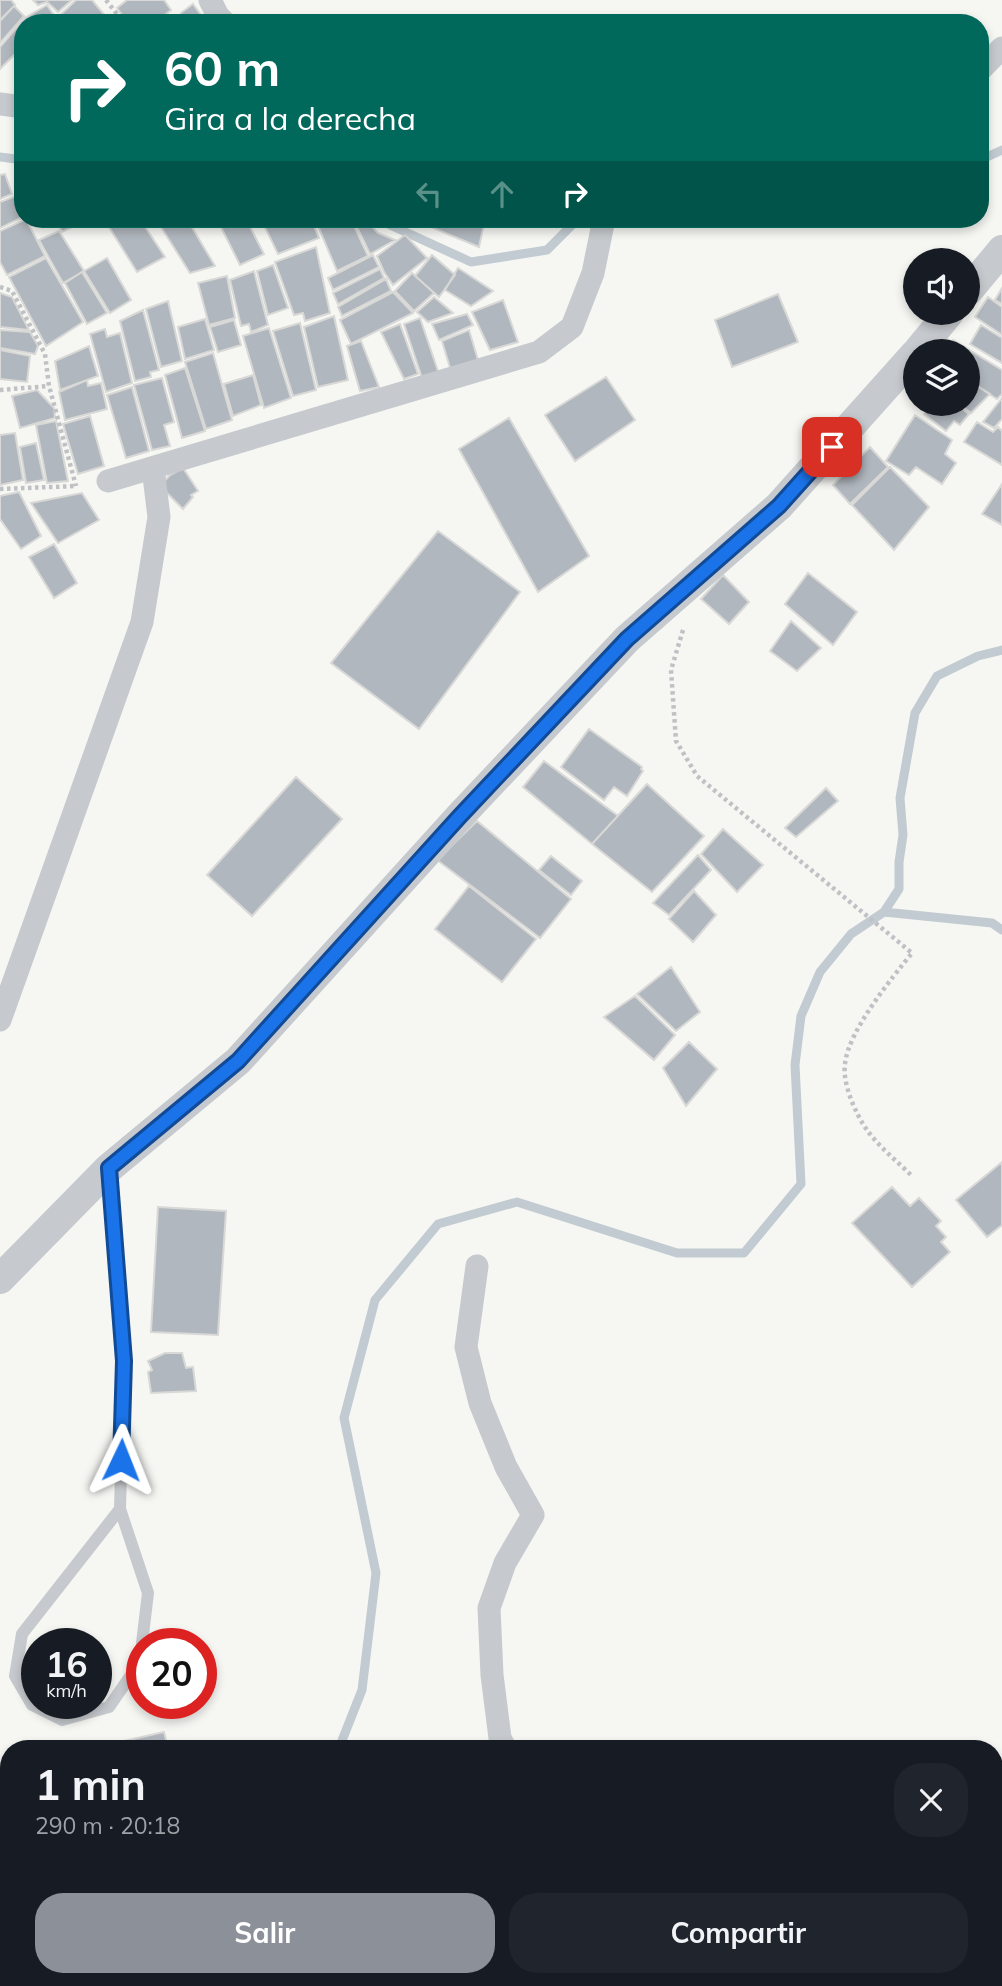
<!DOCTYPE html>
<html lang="es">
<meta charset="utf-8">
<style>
:root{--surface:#171b24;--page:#20242c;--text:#f1f3f6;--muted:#9ea1a6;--accent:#8c9099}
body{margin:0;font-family:Mulish,sans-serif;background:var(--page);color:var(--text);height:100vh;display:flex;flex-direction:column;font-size:26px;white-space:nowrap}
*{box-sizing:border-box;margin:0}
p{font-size:23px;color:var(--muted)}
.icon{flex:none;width:38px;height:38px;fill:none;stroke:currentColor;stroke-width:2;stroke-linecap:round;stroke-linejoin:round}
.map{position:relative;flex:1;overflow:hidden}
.side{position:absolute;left:0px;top:1740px;width:1003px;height:247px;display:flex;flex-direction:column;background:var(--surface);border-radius:28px 28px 0 0;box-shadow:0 4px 10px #0003}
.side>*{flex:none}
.top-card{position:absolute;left:14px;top:14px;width:975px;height:214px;border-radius:28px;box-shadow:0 4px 10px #0003;background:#00695c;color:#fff;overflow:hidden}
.fabs{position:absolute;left:903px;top:248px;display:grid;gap:14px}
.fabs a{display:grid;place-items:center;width:77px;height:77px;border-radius:50%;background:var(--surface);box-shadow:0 4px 10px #0003;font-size:35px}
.speed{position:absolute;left:21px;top:1628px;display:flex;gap:14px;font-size:35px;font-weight:700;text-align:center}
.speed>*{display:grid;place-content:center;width:91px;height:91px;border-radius:50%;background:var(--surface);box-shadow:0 4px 10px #0003;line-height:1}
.speed small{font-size:18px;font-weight:400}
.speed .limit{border:10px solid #d22;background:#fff;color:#111}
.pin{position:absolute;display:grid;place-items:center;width:60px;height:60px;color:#fff;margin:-30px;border-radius:14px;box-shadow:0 4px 10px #0006}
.me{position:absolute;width:77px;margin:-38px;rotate:2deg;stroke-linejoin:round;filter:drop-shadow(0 0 5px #0008)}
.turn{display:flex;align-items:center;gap:24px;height:147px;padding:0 35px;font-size:32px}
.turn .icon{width:91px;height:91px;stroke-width:2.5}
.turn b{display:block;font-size:49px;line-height:60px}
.lanes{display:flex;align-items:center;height:66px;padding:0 35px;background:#0003;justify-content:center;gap:35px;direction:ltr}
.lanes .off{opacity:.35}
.round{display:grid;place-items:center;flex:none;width:74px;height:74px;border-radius:28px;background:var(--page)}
.head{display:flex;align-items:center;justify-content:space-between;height:119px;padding:0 35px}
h1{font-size:42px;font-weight:700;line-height:52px}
.cta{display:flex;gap:14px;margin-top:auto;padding:14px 35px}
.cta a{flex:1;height:80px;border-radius:28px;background:var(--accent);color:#fff;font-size:28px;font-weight:700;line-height:80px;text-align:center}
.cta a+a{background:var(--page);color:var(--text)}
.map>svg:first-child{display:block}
.green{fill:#d7dfd4}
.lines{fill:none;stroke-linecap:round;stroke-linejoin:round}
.stream{stroke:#c2cbd1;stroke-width:9}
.building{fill:#b1b7be;stroke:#d8d8d6;stroke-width:2}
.path{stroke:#c0c1c4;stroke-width:4.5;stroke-dasharray:3.5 3.5;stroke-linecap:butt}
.service{stroke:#c6c9cd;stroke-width:12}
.minor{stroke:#c6c9cd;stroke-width:23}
.tertiary{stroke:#c6c9cd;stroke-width:30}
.route-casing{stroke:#114b97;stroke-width:18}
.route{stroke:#1a73e8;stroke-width:12}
</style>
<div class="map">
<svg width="1002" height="1986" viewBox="0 0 1002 1986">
<rect width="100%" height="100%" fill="#f6f7f3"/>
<path class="green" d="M 1002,1824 L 1002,1986 L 565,1986 L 576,1978 L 994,1978 L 994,1827 Z"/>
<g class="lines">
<path class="stream" d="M 0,157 L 23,160
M 980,160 L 1002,150
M 377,219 L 471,262 L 547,250 L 578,219
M 884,912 L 992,923 L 1002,930
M 339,1748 L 362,1690 L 376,1573 L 344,1418 L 375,1300 L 438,1224 L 517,1202 L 677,1253 L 744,1253 L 801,1184 L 795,1065 L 801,1016 L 820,972 L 851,934 L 884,912 L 899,889 L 899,862 L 903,835 L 900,798 L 915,713 L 937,676 L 978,656 L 1002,650
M 199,1986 L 202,1978"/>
</g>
<path class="building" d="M 0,0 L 11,0 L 15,5 L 0,20 Z
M 33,0 L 72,0 L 58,12 L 47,2 L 38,5 Z
M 76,0 L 92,0 L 107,18 L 101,23 L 52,23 Z
M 127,0 L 164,0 L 171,10 L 154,23 L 128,23 L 117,8 Z
M 193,4 L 205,21 L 178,23 L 183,19 L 181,13 Z
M 47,5 L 55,17 L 47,23 L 23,23 L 23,46 L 0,69 L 0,47 L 25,18 Z
M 14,6 L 24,16 L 0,43 L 0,21 Z
M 23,51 L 23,70 L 15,58 Z
M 5,174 L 12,194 L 0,199 L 0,175 Z
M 16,196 L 23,211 L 23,217 L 0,228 L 0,202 Z
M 26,219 L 45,256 L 7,275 L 0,262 L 0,231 Z
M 55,219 L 86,219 L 87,220 L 62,232 Z
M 104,219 L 140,219 L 165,257 L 137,272 Z
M 172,219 L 187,219 L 215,266 L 190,273 L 161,227 Z
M 217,219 L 246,219 L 264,254 L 240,265 Z
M 261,219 L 311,219 L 319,238 L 278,254 Z
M 315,219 L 351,219 L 368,256 L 337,271 Z
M 353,219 L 365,219 L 378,233 L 395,240 L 370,254 Z
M 422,219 L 485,219 L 479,247 L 421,223 Z
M 59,231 L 84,271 L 63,283 L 39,240 Z
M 405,235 L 427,258 L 393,285 L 384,272 L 377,256 Z
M 316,247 L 330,313 L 305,321 L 303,313 L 294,315 L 275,262 Z
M 373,255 L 379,267 L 333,290 L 328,278 Z
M 432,255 L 455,275 L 439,297 L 415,276 Z
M 46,258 L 83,322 L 46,346 L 9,277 Z
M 107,258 L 131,300 L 110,313 L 84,271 Z
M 273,265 L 288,308 L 268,315 L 257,271 Z
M 458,268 L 493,291 L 471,306 L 445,290 Z
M 380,269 L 384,278 L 338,304 L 333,293 Z
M 254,271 L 268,325 L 251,332 L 249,324 L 241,326 L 230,280 Z
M 82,272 L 107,313 L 87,324 L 65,283 Z
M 412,273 L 434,293 L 414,311 L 395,291 Z
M 227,276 L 235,318 L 209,325 L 198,283 Z
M 386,279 L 391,291 L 342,316 L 338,307 Z
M 1002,288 L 1002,304 L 995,300 Z
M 393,292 L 413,313 L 351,344 L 340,320 Z
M 0,293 L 12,297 L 29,330 L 0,327 Z
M 778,294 L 798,342 L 732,367 L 715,320 Z
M 434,297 L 453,313 L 428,322 L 417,312 Z
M 988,297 L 1002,307 L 1002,335 L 975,317 Z
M 503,300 L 518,342 L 490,350 L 472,312 Z
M 168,301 L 182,361 L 161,367 L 146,309 Z
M 143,310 L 159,370 L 150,372 L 151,377 L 135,381 L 120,321 Z
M 467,314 L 473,325 L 439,340 L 432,324 Z
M 334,316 L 348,380 L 318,387 L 304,327 Z
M 420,318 L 439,374 L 422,378 L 404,324 Z
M 205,319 L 214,350 L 185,359 L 178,327 Z
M 234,320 L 241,345 L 218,352 L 210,327 Z
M 300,323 L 316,390 L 293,396 L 273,331 Z
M 400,324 L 418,374 L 404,379 L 381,332 Z
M 981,325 L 1002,338 L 1002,363 L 970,344 Z
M 269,328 L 291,398 L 264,408 L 243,336 Z
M 105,329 L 107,337 L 120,333 L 132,383 L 106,392 L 90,334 Z
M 0,330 L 30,332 L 38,346 L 35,354 L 0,348 Z
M 469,330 L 478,360 L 451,371 L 442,341 Z
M 953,340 L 1002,370 L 1002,394 L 997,399 L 968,380 L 968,352 L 945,352 Z
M 361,341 L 379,387 L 360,391 L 347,346 Z
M 89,346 L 98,376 L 60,390 L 55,361 Z
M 0,350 L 30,356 L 27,382 L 0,379 Z
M 213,353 L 232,420 L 206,429 L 185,362 Z
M 185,368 L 205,431 L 182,438 L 165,375 Z
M 253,375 L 261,405 L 233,416 L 224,384 Z
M 606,377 L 635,420 L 575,461 L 545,415 Z
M 162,378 L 174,422 L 164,425 L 170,446 L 152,450 L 134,385 Z
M 87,380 L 88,386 L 101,383 L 107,409 L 65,420 L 59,392 Z
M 968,380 L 990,394 L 971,413 L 959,404 L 968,404 Z
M 132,387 L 149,451 L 126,458 L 107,395 Z
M 37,390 L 54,408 L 55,418 L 20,428 L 12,396 Z
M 1002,398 L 1002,419 L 994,428 L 983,422 Z
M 931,404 L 956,404 L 969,414 L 960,425 L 954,421 L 946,431 L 924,414 Z
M 915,415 L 952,440 L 945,454 L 956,463 L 942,484 L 916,467 L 909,475 L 886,461 Z
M 90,416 L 104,466 L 78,474 L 63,424 Z
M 509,418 L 589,556 L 538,592 L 459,449 Z
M 56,421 L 68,481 L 47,483 L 36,425 Z
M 977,422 L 993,432 L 998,427 L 1002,431 L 1002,465 L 964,442 Z
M 15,433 L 23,480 L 0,485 L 0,435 Z
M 36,443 L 44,480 L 26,483 L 20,447 Z
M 870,447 L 888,467 L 850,504 L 833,485 Z
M 890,467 L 929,507 L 894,550 L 852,505 Z
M 183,468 L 198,491 L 191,495 L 193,497 L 183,509 L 160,486 L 170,475 Z
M 1002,484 L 1002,525 L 982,514 Z
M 19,492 L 41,536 L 21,549 L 0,519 L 0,496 Z
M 82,493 L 99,520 L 58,543 L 31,503 Z
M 438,531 L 520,592 L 419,729 L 331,663 Z
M 54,544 L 77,583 L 54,598 L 29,557 Z
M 808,573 L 857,612 L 833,645 L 785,604 Z
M 723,575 L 749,602 L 729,624 L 701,599 Z
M 791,621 L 821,648 L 797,671 L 770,651 Z
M 589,729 L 642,767 L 641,769 L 643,771 L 627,796 L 614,787 L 604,800 L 561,767 Z
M 544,761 L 618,816 L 592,844 L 523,787 Z
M 296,777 L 342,819 L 252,916 L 207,875 Z
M 647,784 L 704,836 L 652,892 L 592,844 Z
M 826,788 L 838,801 L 796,837 L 785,828 Z
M 477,821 L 571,899 L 540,938 L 437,860 Z
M 723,829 L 763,865 L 737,892 L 701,854 Z
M 698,855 L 711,870 L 669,915 L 653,903 Z
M 551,856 L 582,881 L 571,895 L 539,870 Z
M 469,886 L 536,939 L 502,982 L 435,929 Z
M 694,891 L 716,915 L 693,942 L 669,919 Z
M 671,967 L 700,1012 L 676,1031 L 637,994 Z
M 635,996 L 675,1035 L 654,1060 L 604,1017 Z
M 689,1042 L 717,1069 L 686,1106 L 663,1068 Z
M 1002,1162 L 1002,1225 L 987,1237 L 956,1200 Z
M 892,1187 L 910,1206 L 919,1198 L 941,1221 L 936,1226 L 946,1237 L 941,1242 L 950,1252 L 912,1287 L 852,1223 Z
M 158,1207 L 226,1211 L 218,1335 L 151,1332 Z
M 165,1353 L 182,1353 L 186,1368 L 193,1367 L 196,1391 L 151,1393 L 148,1372 L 152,1370 L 148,1361 Z
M 164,1732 L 168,1748 L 93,1748 Z
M 9,1867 L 9,1903 L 0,1891 L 0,1874 Z
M 83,1978 L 109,1978 L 113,1981 L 107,1986 L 73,1986 Z"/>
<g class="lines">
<path class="path" d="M 106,0 L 124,23
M 0,287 L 12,291 L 45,354 L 49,386 L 76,486
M 0,390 L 49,386
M 0,489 L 76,486
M 683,630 L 671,670 L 676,741 L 697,776 L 912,953 C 892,978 848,1031 845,1064 C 842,1083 856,1115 867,1130 C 879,1147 898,1162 913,1177"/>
<path class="service" d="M 109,1174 L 124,1361 L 120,1509 L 22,1634 L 15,1676 L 32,1705 L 62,1720 L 109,1707 L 140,1662 L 142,1645
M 120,1509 L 148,1593 L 142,1643"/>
<path class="minor" d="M 210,0 L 218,16 L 225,23
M 980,70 L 1002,48
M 0,104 L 23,107
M 108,481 L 539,352 L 572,327 L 593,273 L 604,219
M 0,1020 L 142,622 L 159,517 L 153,468
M 477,1266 L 466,1347 L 480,1403 L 506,1467 L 533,1515 L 505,1563 L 489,1608 L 492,1675 L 500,1738 L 505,1748
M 513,1986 L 523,1978"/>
<path class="tertiary" d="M 968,291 L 1002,250
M 917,352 L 949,313
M 0,1279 L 109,1168 L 238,1061 L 460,816 L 627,639 L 779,506 L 915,354"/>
</g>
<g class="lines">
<defs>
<path id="route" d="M 121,1460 L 124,1361 L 109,1168 L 238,1061 L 460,816 L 627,639 L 779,506 L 832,447"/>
</defs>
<use href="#route" class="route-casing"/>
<use href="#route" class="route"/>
</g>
</svg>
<div class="fabs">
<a><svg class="icon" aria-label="sound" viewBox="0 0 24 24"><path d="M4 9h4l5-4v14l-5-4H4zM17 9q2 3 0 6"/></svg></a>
<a><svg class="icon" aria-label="layers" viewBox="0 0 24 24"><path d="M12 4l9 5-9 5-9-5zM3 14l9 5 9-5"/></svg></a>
</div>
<div class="speed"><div>16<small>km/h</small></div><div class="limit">20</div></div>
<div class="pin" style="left:832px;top:447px;background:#d93025"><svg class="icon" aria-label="arrive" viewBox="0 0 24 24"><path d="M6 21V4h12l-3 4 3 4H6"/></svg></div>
<svg class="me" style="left:121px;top:1460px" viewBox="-20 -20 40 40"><path d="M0-17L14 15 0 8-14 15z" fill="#1a73e8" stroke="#fff" stroke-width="4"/></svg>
<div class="top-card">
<div class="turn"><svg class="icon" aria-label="right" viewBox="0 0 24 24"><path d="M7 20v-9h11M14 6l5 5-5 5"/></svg><div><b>60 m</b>Gira a la derecha</div></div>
<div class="lanes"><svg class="icon off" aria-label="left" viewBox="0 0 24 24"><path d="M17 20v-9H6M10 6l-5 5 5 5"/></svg><svg class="icon off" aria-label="ahead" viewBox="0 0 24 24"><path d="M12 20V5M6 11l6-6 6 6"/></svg><svg class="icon" aria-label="right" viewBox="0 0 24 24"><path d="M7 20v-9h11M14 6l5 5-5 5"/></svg></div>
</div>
<section class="side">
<div class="head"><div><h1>1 min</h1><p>290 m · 20:18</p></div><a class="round"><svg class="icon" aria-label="close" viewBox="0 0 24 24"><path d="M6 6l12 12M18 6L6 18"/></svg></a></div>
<div class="cta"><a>Salir</a><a>Compartir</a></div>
</section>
</div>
